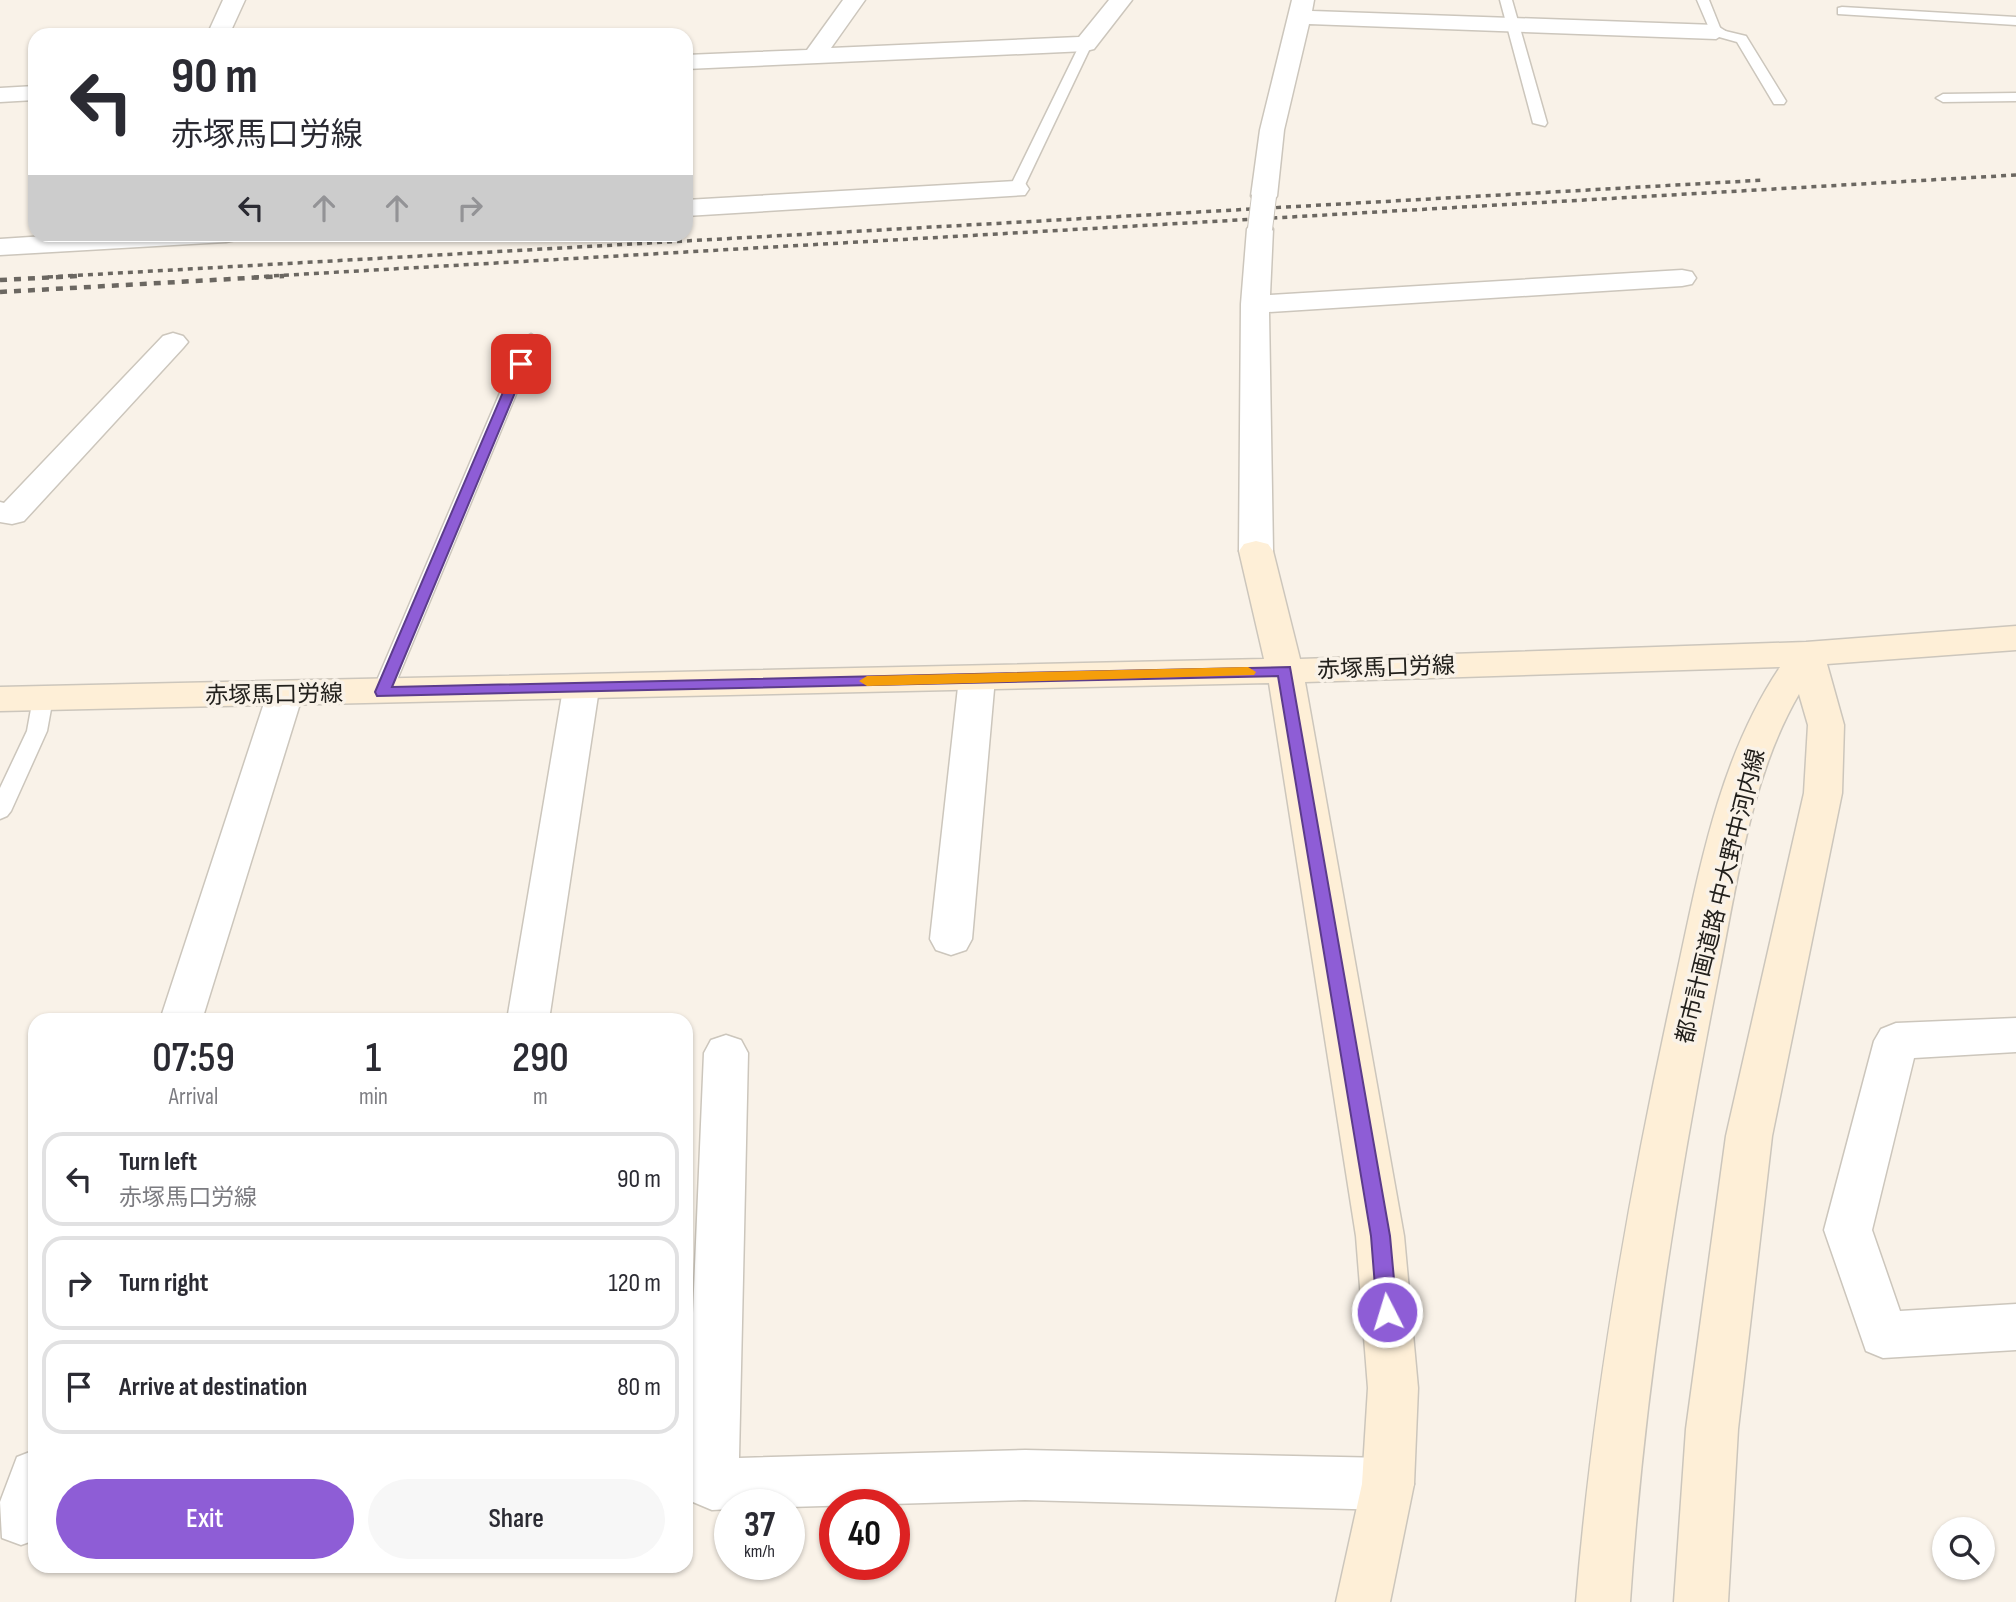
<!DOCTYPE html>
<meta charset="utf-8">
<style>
:root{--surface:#fff;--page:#f7f7f7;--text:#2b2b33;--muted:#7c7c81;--line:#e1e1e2;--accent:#8e5dd6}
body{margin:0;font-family:"Sofia Sans Condensed","Noto Sans JP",sans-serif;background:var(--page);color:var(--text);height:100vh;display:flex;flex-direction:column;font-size:26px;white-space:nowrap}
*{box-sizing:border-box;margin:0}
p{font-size:23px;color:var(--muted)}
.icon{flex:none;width:38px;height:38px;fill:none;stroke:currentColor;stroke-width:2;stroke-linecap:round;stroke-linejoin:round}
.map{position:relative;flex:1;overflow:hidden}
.side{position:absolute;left:28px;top:1013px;width:665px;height:560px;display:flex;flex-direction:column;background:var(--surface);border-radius:21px;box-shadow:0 2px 5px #0004}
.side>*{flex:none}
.guide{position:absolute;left:28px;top:28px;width:665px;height:214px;border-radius:21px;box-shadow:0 2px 5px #0004;background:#fff;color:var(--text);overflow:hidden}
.controls{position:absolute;left:1932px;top:1517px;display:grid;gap:14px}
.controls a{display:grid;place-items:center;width:63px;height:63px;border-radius:50%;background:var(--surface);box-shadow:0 2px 5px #0004;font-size:35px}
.speed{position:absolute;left:714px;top:1489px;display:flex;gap:14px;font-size:35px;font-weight:700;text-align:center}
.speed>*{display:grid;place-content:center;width:91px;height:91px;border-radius:50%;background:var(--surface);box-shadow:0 2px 5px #0004;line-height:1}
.speed small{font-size:18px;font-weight:400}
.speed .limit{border:10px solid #d22;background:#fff;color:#111}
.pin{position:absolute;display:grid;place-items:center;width:60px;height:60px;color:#fff;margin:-30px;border-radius:14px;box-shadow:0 4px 10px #0006}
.me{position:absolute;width:77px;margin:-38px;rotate:355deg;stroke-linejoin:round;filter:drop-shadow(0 0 5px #0008)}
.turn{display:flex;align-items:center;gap:24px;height:147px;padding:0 28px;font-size:32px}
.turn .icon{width:91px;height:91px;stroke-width:2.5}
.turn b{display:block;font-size:49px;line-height:60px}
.lanes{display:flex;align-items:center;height:66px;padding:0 28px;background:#0003;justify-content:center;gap:35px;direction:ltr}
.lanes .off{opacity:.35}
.eta{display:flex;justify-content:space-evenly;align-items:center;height:119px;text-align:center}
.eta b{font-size:42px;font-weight:600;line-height:49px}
.primary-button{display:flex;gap:14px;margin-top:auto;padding:14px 28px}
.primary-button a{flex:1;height:80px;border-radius:42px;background:var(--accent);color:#fff;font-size:28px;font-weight:600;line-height:80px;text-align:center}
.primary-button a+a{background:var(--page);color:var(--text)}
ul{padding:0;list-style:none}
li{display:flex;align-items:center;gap:21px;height:94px;margin:0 14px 10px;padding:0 14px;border:4px solid var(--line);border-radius:21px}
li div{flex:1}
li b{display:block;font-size:26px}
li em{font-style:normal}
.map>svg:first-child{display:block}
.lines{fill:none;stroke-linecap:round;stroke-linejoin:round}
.lane-casing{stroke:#ccc6bc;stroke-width:3}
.street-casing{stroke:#ccc6bc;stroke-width:3}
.secondary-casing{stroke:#ccc6bc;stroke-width:3}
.lane{fill:#fff;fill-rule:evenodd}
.street{fill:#fff;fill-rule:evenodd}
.secondary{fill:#feefd7;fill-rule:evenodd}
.rail-far1{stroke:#6b6761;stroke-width:3.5;stroke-dasharray:5 5;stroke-linecap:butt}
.rail{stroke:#6b6761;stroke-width:4.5;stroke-dasharray:7 7;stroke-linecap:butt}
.street-bridge-casing{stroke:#ccc6bc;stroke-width:26;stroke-linecap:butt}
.street-bridge{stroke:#fff;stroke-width:24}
.route{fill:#8e5dd6;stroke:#5c3c8b;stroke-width:2}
.slow{fill:#f59e0b}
.labels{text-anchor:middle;stroke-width:7;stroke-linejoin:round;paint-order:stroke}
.street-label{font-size:23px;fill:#22201c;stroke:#f9f2e8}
</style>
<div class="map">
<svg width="2016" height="1602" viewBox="0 0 2016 1602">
<rect width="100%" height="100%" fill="#f9f2e8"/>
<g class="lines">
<defs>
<path id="lane" d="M 1500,0 L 1512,0 L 1547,123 L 1545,126 L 1533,123 Z
M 1697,0 L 1709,0 L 1721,30 L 1746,36 L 1786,101 L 1784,104 L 1774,104 L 1737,42 L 1712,35 Z
M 1842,7 L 2016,17 L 2016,25 L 1838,14 L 1838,8 Z
M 1086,40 L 1092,44 L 1023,189 L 1011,192 L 1009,189 L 1080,44 Z
M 2016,93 L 2016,101 L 1943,102 L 1936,98 L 1943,94 Z
M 531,334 L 539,339 L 392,692 L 382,699 L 375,697 L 372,692 L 523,339 Z
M 43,691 L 53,698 L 47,731 L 11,811 L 7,816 L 0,819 L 0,788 L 27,731 L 33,698 Z"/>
<path id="street" d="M 223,0 L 245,0 L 229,35 L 207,35 Z
M 843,0 L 865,0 L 831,48 L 1079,37 L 1109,0 L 1132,0 L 1094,49 L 1086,51 L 686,69 L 686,55 L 807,50 Z
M 1292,0 L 1314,0 L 1312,11 L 1716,25 L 1727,32 L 1716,39 L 1309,24 L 1284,130 L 1277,196 L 1273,202 L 1255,202 L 1251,196 L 1260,130 Z
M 35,86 L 35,100 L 0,102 L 0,88 Z
M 1016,181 L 1025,183 L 1029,189 L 1025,195 L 686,216 L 686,200 Z
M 1260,221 L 1269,223 L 1273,229 L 1270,295 L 1682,270 L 1692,272 L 1696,278 L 1692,284 L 1682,286 L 1269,312 L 1273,551 L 1268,558 L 1256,561 L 1244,558 L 1239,551 L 1241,304 L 1247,229 L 1251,223 Z
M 76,234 L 239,234 L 236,240 L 226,242 L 0,255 L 0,239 Z
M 173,333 L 183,336 L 188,342 L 183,348 L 24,521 L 12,524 L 0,522 L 0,502 L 4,503 L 163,336 Z
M 977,666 L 990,669 L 995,678 L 972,939 L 966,950 L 951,955 L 936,950 L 930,939 L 959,678 L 964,669 Z
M 581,677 L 594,680 L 599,689 L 549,1020 L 507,1020 L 563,689 L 568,680 Z
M 285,682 L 298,685 L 303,694 L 202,1020 L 160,1020 L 267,694 L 272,685 Z
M 2016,1018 L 2016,1052 L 1914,1058 L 1872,1230 L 1900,1311 L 2016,1304 L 2016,1350 L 1883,1358 L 1866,1351 L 1824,1230 L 1874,1041 L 1881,1029 L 1896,1023 Z
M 726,1035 L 741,1040 L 748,1053 L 739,1458 L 1025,1450 L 1388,1458 L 1407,1466 L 1414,1484 L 1407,1502 L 1388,1510 L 1025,1500 L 789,1507 L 730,1505 L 730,1509 L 712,1510 L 693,1502 L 686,1479 L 704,1053 L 711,1040 Z
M 35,1450 L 35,1540 L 21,1545 L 2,1538 L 0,1502 L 17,1457 Z"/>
<path id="secondary" d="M 1256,541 L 1268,544 L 1273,551 L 1300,659 L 1806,642 L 2016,626 L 2016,650 L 1827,664 L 1844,725 L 1842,793 L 1772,1136 L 1738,1429 L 1728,1602 L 1674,1602 L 1686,1429 L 1726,1136 L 1804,793 L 1808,725 L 1799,694 C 1750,778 1737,884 1718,978 C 1677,1185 1644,1391 1630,1602 L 1576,1602 C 1593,1397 1628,1197 1672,996 C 1697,884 1715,764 1780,667 L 1305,682 L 1404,1236 L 1418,1388 L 1414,1484 L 1390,1602 L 1336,1602 L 1362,1484 L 1368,1388 L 1356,1236 L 1269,683 L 0,711 L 0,687 L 1264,659 L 1239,551 L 1244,544 Z"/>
</defs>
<use href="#lane" class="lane-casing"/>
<use href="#street" class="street-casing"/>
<use href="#secondary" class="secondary-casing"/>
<use href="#lane" class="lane"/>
<use href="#street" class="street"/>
<use href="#secondary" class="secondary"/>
<path class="rail-far1" d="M 48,277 L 1765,180
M 254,277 L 2016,175"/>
<path class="rail" d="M 0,280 L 79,276
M 0,292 L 284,276"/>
<defs>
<path id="street-bridge" d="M 1260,229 L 1264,196"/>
</defs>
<use href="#street-bridge" class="street-bridge-casing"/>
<use href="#street-bridge" class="street-bridge"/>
</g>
<path class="route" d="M 521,360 L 527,364 L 392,687 L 1290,667 L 1390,1236 L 1397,1312 L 1394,1318 L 1387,1321 L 1380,1318 L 1377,1312 L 1371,1236 L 1278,676 L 377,696 L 375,692 L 515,364 Z"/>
<path class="slow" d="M 1248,667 L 1256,672 L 1254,675 L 867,686 L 859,681 L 867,676 Z"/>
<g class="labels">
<g class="street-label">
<text transform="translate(1386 667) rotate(-2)" y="8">赤塚馬口労線</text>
<text transform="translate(274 694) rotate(-1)" y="8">赤塚馬口労線</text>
<text transform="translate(1720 896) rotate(-76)" y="8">都市計画道路 中大野中河内線</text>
</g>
</g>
</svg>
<div class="controls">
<a><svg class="icon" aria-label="search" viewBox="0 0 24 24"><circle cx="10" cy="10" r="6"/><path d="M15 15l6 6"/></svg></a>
</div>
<div class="speed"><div>37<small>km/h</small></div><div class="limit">40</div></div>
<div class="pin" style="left:521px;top:364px;background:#d93025"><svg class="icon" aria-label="arrive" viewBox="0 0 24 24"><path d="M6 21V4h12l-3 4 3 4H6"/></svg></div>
<svg class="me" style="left:1387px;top:1312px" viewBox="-20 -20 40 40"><circle r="17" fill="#8e5dd6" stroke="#fff" stroke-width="3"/><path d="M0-11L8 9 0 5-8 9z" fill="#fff"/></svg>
<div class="guide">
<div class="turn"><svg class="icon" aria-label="left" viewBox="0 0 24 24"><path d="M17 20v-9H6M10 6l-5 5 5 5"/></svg><div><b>90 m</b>赤塚馬口労線</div></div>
<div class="lanes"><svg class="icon" aria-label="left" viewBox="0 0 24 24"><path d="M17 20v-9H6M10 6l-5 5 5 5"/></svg><svg class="icon off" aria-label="ahead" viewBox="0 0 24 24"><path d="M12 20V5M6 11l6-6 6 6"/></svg><svg class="icon off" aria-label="ahead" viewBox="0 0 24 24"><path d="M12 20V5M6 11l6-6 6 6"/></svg><svg class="icon off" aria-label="right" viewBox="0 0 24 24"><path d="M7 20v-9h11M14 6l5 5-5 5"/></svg></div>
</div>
<section class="side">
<div class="eta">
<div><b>07:59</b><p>Arrival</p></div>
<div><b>1</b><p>min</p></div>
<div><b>290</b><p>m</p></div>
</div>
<ul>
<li><svg class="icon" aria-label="left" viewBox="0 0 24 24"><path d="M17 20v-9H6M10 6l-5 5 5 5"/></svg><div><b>Turn left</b><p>赤塚馬口労線</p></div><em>90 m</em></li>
<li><svg class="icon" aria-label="right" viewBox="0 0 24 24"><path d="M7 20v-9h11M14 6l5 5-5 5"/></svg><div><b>Turn right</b></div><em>120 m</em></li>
<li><svg class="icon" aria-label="arrive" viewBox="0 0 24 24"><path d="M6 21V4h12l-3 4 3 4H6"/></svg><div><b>Arrive at destination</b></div><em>80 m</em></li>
</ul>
<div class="primary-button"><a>Exit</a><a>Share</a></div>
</section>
</div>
